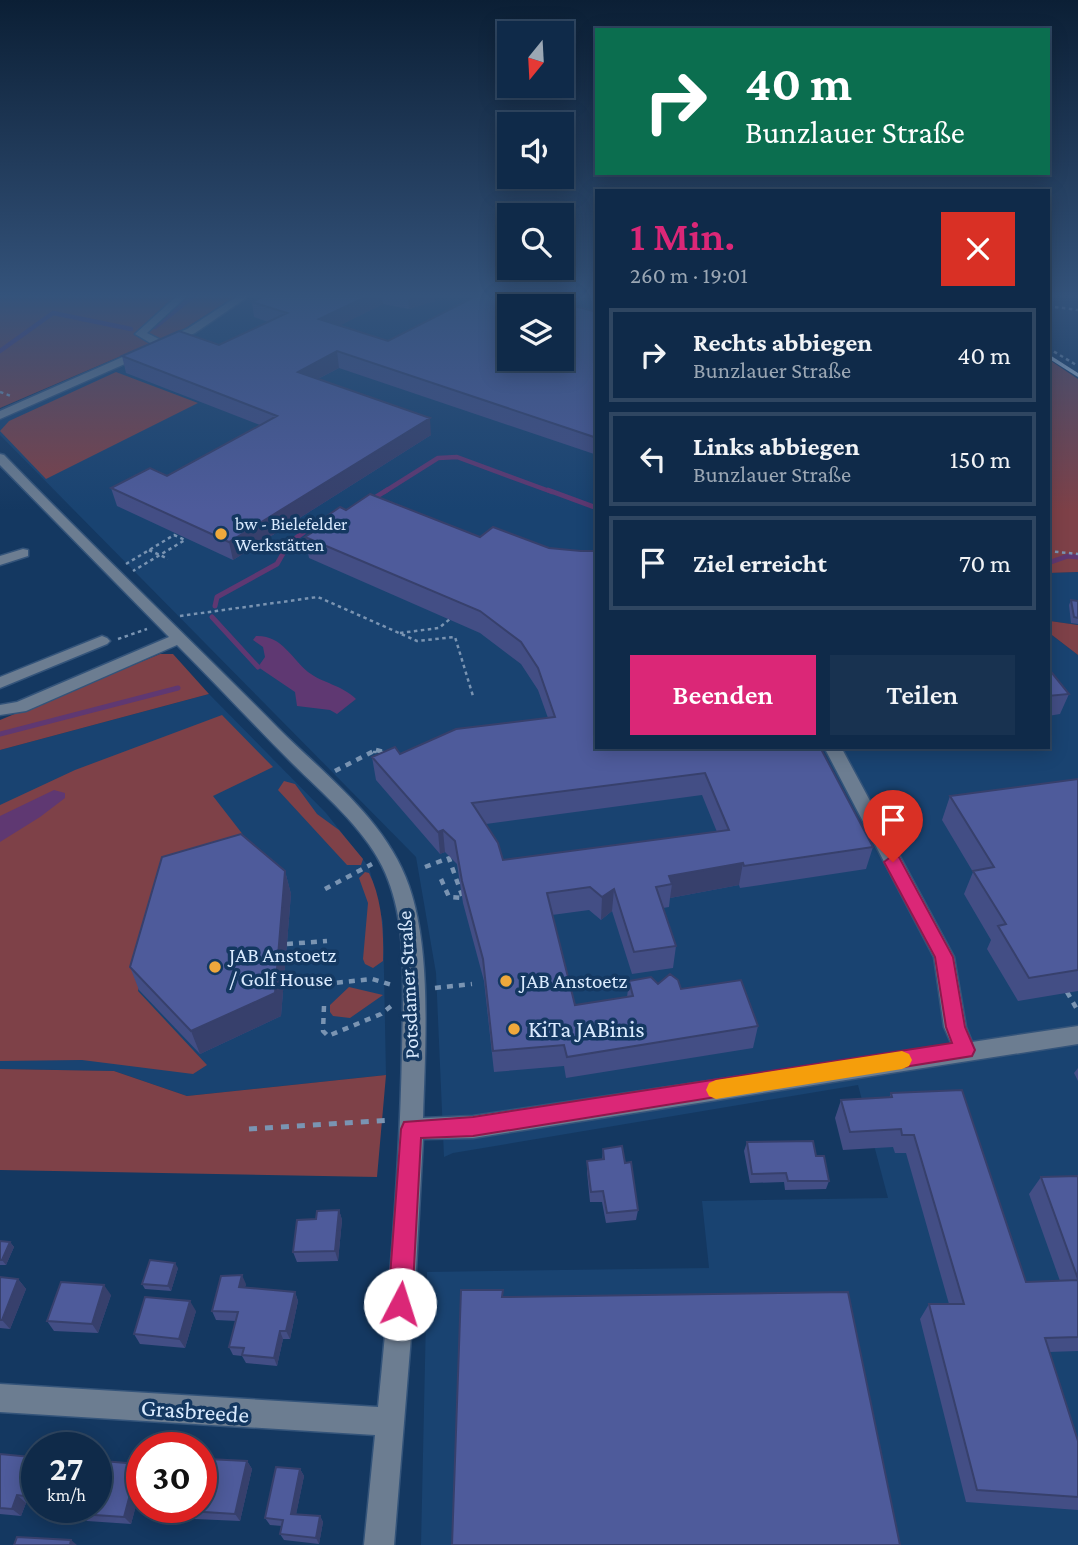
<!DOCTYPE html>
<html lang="de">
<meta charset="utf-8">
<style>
:root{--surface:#0f2a49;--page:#183250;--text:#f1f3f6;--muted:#9ba7b4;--line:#2f4661;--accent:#db2777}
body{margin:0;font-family:"Crimson Pro",serif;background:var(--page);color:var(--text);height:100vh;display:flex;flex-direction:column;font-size:26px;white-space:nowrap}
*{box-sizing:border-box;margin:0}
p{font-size:23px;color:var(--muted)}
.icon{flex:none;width:38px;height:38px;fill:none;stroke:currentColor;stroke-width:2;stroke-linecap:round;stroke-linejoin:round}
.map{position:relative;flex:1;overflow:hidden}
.drawer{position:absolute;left:595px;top:189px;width:455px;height:560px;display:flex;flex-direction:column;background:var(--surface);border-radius:0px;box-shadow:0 4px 18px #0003,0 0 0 2px var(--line)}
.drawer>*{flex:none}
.guide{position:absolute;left:595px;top:28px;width:455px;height:147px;border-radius:0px;box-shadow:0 4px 18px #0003,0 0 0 2px var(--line);background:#0b6e4f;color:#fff;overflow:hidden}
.needle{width:46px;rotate:198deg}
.tools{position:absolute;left:497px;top:21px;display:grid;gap:14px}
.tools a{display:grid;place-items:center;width:77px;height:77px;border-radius:0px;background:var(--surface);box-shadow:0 4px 18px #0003,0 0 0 2px var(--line);font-size:35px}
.speed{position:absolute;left:21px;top:1432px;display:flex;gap:14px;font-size:35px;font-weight:700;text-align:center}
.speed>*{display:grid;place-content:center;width:91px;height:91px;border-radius:50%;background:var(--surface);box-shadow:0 4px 18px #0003,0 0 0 2px var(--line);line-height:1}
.speed small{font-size:18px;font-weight:400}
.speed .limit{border:10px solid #d22;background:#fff;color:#111}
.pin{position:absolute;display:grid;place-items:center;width:60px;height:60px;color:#fff;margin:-72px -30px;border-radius:50% 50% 50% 0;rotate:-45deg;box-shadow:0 0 7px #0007}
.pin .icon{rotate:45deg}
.me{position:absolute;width:77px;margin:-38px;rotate:5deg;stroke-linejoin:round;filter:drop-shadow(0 0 5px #0008)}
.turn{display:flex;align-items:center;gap:24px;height:147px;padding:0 35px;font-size:32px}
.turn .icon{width:91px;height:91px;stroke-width:2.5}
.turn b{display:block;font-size:49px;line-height:60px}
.round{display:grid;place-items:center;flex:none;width:74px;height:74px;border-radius:0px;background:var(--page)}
.head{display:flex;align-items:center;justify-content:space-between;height:119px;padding:0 35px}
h1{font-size:42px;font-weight:600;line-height:52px;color:var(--accent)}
.primary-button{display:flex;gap:14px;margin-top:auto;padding:14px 35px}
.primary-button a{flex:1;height:80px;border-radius:0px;background:var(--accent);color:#fff;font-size:28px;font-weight:600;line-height:80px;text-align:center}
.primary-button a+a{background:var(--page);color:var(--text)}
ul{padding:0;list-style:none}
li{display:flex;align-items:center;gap:21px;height:94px;margin:0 14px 10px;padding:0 21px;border:4px solid var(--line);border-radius:0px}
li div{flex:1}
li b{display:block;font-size:26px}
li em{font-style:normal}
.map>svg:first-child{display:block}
.built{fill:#194371;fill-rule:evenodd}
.green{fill:#7e4148}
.water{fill:#5f3872}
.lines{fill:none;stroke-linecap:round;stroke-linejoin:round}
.stream-far1{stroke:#5f3872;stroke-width:4.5}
.stream{stroke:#5f3872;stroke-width:5}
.minor-casing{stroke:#34547a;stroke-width:3}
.path-far2{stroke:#7a94b2;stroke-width:2.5;stroke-dasharray:3.5 3.5;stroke-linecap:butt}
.path-far1{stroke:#7a94b2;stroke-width:4.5;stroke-dasharray:6 6;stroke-linecap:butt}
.path{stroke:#7a94b2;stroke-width:5;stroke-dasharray:8 8;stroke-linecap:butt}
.minor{fill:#6c7d91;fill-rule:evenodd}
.rail{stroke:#bed2e8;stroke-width:3.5}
.wall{fill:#434e85;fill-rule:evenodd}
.shaded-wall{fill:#37406c}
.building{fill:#4e5b9b;stroke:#37406c;stroke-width:2;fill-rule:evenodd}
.route{fill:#db2777;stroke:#8e194d;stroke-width:2}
.slow{fill:#f59e0b}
.poi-dot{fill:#eea83c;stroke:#143861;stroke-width:2.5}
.labels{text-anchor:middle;stroke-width:7;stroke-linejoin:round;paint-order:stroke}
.far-poi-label{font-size:18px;fill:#d9eafe;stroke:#143861;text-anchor:start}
.poi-label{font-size:21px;fill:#d9eafe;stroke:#143861;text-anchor:start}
.street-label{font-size:21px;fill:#d9eafe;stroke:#143861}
.near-poi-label{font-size:24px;fill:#d9eafe;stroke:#143861;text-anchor:start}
.near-street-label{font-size:24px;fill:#d9eafe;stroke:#143861}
</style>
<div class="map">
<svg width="1078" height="1545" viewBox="0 0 1078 1545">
<rect width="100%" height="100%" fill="#143861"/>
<path class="built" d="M 239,294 L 597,294 L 597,747 L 1048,747 L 1048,632 L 1078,655 L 1078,1545 L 421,1545 L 427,1272 L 709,1268 L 702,1201 L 888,1198 L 858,1085 L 453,1153 L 444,1157 L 436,973 L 416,857 L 0,435 L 0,409 L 184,329 ZM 509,306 L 562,306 L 562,359 L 509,359 Z
M 1078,572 L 1078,625 L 1050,621 L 1048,573 Z
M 209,694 L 326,813 L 369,867 L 383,922 L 386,1075 L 187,1096 L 114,1071 L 0,1069 L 0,750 Z"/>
<path class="green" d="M 0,294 L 239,294 L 184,329 L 0,408 Z
M 1048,359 L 1078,379 L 1078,572 L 1048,573 Z
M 116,372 L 198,403 L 46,479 L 0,431 L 9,421 Z
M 1048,599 L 1050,621 L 1078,625 L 1078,655 L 1048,632 Z
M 160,654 L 173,654 L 209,694 L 0,750 L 0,720 Z
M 222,715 L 273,767 L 213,796 L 258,854 L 168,879 L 138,991 L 207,1065 L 193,1074 L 82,1060 L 0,1061 L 0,805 L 75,770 Z
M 284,781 L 295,784 L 317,814 L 339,830 L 363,859 L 361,865 L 347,865 L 278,790 Z
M 365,872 L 369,873 C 382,899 384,932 383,961 L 373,968 L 365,964 L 363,959 L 368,903 L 359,878 Z
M 349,987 L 383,995 L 350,1018 L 333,1016 L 330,1012 L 330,1005 Z
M 0,1069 L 114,1071 L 187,1096 L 386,1075 L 377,1177 L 0,1170 Z"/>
<path class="water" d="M 256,636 C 282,635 291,658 308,672 C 324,684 340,684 356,699 L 337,714 L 330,710 L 297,706 L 295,692 L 258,667 L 265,657 L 263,647 L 253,640 Z
M 54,790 L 65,793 L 65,798 L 40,817 L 0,842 L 0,816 Z"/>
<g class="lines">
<path class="stream-far1" d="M 155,327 L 196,294
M 0,351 L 53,313 L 131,329
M 384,492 L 438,458 L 457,457 L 552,492"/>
<path class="stream" d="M 548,490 L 597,508
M 371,500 L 387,490
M 1048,563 L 1068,556 L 1078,557
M 215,606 L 217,597 L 277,564 L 289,543 L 311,527 L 331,521
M 212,617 L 258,667
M 0,734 L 178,688"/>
<defs>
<path id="minor" d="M 179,294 L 189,294 L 147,333 L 161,340 L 187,329 L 241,294 L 252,294 L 195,333 L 0,419 L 0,411 L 152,344 L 135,334 Z
M 0,454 L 4,455 C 95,549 187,636 278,728 C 325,775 387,821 409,886 C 432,952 425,1048 423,1118 L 473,1116 L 952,1045 L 944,1027 L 934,957 L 824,747 L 841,747 L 954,957 L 966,1027 L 972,1042 L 1078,1026 L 1078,1044 L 473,1138 L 423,1139 L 415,1288 L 394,1545 L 364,1545 L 375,1435 L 0,1412 L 0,1384 L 378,1407 C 390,1288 400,1169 402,1049 C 403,990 409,920 382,866 C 362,826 323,794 292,763 C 253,724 216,684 177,645 L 26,711 L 0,715 L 0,705 L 17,702 L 169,637 L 0,465 Z
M 23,549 L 28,550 L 28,556 L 0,565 L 0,556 Z
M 102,636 L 107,638 L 110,641 L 107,644 L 0,688 L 0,677 Z"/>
</defs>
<use href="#minor" class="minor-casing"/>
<path class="path-far2" d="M 1048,306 L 1078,310
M 1048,348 L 1078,366
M 0,392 L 11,396
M 149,550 L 168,559
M 1048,551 L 1078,554
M 126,564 L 174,535 L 185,540 L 133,571
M 180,616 L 318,597 L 417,641 L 455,637 L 473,696
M 400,633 L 439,628 L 450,619
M 118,639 L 147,629
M 373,752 L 384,752"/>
<path class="path-far1" d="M 376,750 L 389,753
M 335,771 L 376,750
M 425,867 L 446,859
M 441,879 L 449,897 L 463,898 L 447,853
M 325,889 L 372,864
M 287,944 L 327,941
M 325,984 L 372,979 L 395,986
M 435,988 L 472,984
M 1067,992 L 1078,1011
M 324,1006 L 323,1031 L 328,1036 L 381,1014 L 395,1003"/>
<path class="path" d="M 249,1129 L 392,1120"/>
<use href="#minor" class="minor"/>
<path class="rail" d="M 1048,356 L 1078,375"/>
</g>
<path class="wall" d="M 269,294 L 435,294 L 435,301 L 409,309 L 383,304 L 340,325 L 388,341 L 597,312 L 597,455 L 339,368 L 318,379 L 431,435 L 233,560 L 117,506 L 111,488 L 167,476 L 260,425 L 126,373 L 122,356 L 219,345 L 268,322 L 254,317 L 252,302 Z
M 324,518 L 820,747 L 873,847 L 866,869 L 740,888 L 739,885 L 670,898 L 669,907 L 663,908 L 676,946 L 673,968 L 632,974 L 612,911 L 601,920 L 589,910 L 552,915 L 575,1005 L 627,997 L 629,981 L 658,984 L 681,989 L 758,1026 L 753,1048 L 566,1078 L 564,1066 L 494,1072 L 484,981 L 463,903 L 457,864 L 445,852 L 440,854 L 376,780 L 372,757 L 400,754 L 548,718 L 538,690 L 521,664 L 480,633 L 309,558 L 305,537 L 325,524 ZM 702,795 L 717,832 L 503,860 L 486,824 Z
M 1071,600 L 1078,601 L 1078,624 L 1071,623 L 1069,605 Z
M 1048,668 L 1069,694 L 1060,714 L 1048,716 Z
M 1078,779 L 1078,991 L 1018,1001 L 987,949 L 991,940 L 964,894 L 973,872 L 942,820 L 950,796 Z
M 285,871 L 291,894 L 281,1016 L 200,1054 L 139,990 L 130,967 Z
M 1078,1068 L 1078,1081 L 1074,1073 Z
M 891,1093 L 1026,1282 L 1060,1281 L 1029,1194 L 1041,1177 L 1078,1176 L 1078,1351 L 1049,1352 L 1078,1441 L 1078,1510 L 966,1502 L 920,1319 L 929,1304 L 949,1304 L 906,1153 L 895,1153 L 893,1147 L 843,1150 L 835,1118 L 841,1100 L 889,1098 Z
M 747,1142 L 816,1156 L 829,1181 L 826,1189 L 785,1190 L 784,1182 L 750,1183 L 744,1151 Z
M 603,1149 L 625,1163 L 638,1210 L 636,1220 L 606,1223 L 602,1202 L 590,1202 L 587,1172 L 587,1161 L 602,1160 Z
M 339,1210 L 342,1220 L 338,1261 L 297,1262 L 293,1252 L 316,1219 Z
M 0,1241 L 10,1242 L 14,1247 L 6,1265 L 0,1265 Z
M 178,1268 L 171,1291 L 145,1289 L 142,1284 Z
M 0,1277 L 18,1279 L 26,1289 L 10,1329 L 0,1328 Z
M 246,1284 L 245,1287 L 295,1292 L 298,1301 L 290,1339 L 283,1339 L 277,1366 L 246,1363 L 242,1356 L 233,1355 L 229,1347 L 236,1321 L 216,1320 L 212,1311 Z
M 111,1295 L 98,1333 L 54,1331 L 47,1321 Z
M 196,1311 L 185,1348 L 140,1344 L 134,1334 Z
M 0,1454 L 32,1457 L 37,1462 L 37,1504 L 26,1503 L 21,1516 L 0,1514 Z
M 247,1461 L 252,1469 L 240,1521 L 195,1519 L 189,1511 L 203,1477 Z
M 138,1464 L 142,1468 L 142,1483 L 131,1524 L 87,1521 L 80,1514 Z
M 300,1469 L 304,1476 L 296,1514 L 320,1516 L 323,1522 L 319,1544 L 284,1540 L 280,1534 L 282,1526 L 270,1525 L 265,1518 Z"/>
<path class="shaded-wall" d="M 372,294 L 382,294 L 383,304 L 321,335 L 319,319 Z
M 408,294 L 435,294 L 435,301 L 409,309 Z
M 337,351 L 339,368 L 300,388 L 298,372 Z
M 430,418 L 431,435 L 233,560 L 229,542 Z
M 443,830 L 445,852 L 440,854 L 438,832 Z
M 743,863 L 739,885 L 670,898 L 672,884 L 669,876 Z
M 285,871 L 291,894 L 281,1016 L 200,1054 L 191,1031 Z
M 614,889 L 612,911 L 601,920 L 602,897 Z
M 339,1210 L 342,1220 L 338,1261 L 335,1251 Z
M 10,1242 L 14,1247 L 6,1265 L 2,1260 Z
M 175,1263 L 178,1268 L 171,1291 L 168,1286 Z
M 242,1275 L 246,1284 L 243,1295 L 239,1287 Z
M 18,1279 L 26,1289 L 10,1329 L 2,1320 Z
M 104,1285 L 111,1295 L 98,1333 L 92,1324 Z
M 295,1292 L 298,1301 L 290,1339 L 286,1331 Z
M 190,1301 L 196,1311 L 185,1348 L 179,1339 Z
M 280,1331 L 283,1339 L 277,1366 L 274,1358 Z
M 32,1457 L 37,1462 L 37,1474 L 28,1466 Z
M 247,1461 L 252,1469 L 240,1521 L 235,1514 Z
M 138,1464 L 142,1468 L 142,1483 L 131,1524 L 124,1517 Z
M 300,1469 L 304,1476 L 295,1520 L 291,1514 Z
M 37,1484 L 37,1500 L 32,1497 Z
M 17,1495 L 26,1503 L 21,1516 L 12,1509 Z
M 320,1516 L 323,1522 L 319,1544 L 316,1538 Z
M 71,1540 L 77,1545 L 70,1545 Z"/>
<path class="building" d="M 269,294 L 372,294 L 319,319 L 388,341 L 480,294 L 530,294 L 597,312 L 597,438 L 337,351 L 298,372 L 430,418 L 229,542 L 111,488 L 150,468 L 167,476 L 277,416 L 122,356 L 179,331 L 219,345 L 287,313 L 252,302 ZM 509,306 L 562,306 L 562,359 L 509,359 Z
M 370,494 L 480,537 L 493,527 L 549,548 L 581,551 L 597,551 L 597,747 L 820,747 L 873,847 L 744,866 L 743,863 L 669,876 L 672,884 L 656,887 L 676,946 L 634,952 L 614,889 L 602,897 L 590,887 L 547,893 L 575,1005 L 633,996 L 629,981 L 651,977 L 658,984 L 670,974 L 678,980 L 681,989 L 741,980 L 758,1026 L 567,1057 L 564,1045 L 493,1051 L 483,959 L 462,881 L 455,841 L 443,830 L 438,832 L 372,757 L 395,747 L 400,754 L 456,729 L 555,717 L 538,668 L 521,642 L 480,611 L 305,537 L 330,521 L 324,518 L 340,507 L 346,510 ZM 705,773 L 729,830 L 503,860 L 498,843 L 472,803 Z
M 1071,600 L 1078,601 L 1078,618 L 1074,617 Z
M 1048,668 L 1069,694 L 1048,696 Z
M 1078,779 L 1078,970 L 1029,978 L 998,926 L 1006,924 L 973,871 L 994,867 L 950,796 Z
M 241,834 L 285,871 L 275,993 L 191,1031 L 130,967 L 162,857 Z
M 962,1090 L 1026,1282 L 1078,1280 L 1078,1337 L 1045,1338 L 1078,1441 L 1078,1497 L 977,1490 L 929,1304 L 964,1304 L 914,1135 L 902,1135 L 901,1129 L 850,1132 L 841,1100 L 892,1097 L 891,1093 Z
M 813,1141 L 816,1156 L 824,1156 L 829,1181 L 788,1181 L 786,1173 L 752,1174 L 747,1142 Z
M 622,1146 L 625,1163 L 631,1162 L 638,1210 L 607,1213 L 603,1191 L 591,1192 L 587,1161 L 604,1159 L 603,1149 Z
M 1078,1176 L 1078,1279 L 1041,1177 Z
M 339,1210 L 335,1251 L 293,1252 L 297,1220 L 316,1219 L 317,1211 Z
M 0,1241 L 10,1242 L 2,1260 L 0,1260 Z
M 150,1260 L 175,1263 L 168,1286 L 142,1284 Z
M 242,1275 L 239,1287 L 295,1292 L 286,1331 L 280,1331 L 274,1358 L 242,1355 L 244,1348 L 229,1347 L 238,1312 L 212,1311 L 221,1276 Z
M 0,1277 L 18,1279 L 2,1320 L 0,1320 Z
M 61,1282 L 104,1285 L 92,1324 L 47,1321 Z
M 461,1290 L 503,1290 L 502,1297 L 848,1292 L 900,1545 L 452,1545 Z
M 145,1297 L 190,1301 L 179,1339 L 134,1334 Z
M 0,1454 L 32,1457 L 28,1466 L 37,1466 L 37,1484 L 32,1497 L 17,1495 L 12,1509 L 0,1508 Z
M 207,1459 L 247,1461 L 235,1514 L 189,1511 L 190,1507 L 201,1507 L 201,1477 L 203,1477 Z
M 103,1461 L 138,1464 L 124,1517 L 80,1514 L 82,1507 L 96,1507 L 96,1483 Z
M 276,1467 L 300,1469 L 291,1514 L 320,1516 L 316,1538 L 280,1534 L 283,1520 L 265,1518 Z
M 17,1537 L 71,1540 L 70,1545 L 14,1545 Z"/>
<linearGradient id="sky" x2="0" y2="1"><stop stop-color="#0b1f35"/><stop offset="0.58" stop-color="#34537b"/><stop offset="1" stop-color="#34537b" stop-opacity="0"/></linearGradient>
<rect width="1078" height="510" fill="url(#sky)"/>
<path class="route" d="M 893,855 L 899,857 L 953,957 L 965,1027 L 975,1050 L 972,1056 L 473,1136 L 421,1138 L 412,1304 L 408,1312 L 400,1316 L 392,1312 L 388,1304 L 401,1129 L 404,1122 L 473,1117 L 952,1043 L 946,1027 L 935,957 L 884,862 Z"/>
<path class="slow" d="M 902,1051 L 909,1054 L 912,1060 L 909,1066 L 902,1069 L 716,1099 L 709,1096 L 706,1090 L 709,1083 L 716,1080 Z"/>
<g class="poi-dot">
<circle cx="221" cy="534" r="7"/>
<circle cx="215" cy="967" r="7"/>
<circle cx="506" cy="981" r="7"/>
<circle cx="514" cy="1029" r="7"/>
</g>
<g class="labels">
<g class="far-poi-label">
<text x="235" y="530">bw - Bielefelder<tspan x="235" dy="21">Werkstätten</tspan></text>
</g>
<g class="poi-label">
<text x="229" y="962">JAB Anstoetz<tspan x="229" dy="24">/ Golf House</tspan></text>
<text x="520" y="988">JAB Anstoetz</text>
</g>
<g class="street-label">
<text transform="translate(408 985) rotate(-93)" y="7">Potsdamer Straße</text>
</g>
<g class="near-poi-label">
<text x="528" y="1037">KiTa JABinis</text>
</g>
<g class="near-street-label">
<text transform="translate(195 1411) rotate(4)" y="8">Grasbreede</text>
</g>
</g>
</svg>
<div class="tools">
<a><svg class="needle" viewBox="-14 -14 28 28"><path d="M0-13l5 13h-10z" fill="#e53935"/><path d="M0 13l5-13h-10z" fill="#9ba7b4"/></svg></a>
<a><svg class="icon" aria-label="sound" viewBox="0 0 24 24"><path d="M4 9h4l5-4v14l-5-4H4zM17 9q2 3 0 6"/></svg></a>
<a><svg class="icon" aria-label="search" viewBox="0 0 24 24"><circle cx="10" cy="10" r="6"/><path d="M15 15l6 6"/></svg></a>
<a><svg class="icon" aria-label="layers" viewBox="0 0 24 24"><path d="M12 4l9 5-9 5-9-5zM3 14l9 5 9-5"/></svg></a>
</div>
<div class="speed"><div>27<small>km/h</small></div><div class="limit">30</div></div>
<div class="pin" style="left:893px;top:862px;background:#d93025"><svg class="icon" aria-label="arrive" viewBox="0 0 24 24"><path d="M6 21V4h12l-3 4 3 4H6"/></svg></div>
<svg class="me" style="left:400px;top:1304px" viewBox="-20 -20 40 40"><circle r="19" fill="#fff"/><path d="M0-13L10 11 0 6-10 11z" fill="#db2777"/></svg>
<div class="guide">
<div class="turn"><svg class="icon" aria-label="right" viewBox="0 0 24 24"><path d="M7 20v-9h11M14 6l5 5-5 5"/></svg><div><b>40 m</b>Bunzlauer Straße</div></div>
</div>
<section class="drawer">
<div class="head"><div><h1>1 Min.</h1><p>260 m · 19:01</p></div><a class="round" style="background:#d93025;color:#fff"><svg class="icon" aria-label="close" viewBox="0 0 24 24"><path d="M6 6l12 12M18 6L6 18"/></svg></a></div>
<ul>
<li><svg class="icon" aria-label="right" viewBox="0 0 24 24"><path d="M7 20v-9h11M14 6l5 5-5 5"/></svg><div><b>Rechts abbiegen</b><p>Bunzlauer Straße</p></div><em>40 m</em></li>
<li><svg class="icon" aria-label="left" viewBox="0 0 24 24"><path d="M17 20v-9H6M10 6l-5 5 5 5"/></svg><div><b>Links abbiegen</b><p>Bunzlauer Straße</p></div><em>150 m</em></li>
<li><svg class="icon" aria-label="arrive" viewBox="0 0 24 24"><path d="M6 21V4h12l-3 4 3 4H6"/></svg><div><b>Ziel erreicht</b></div><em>70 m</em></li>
</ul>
<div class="primary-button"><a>Beenden</a><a>Teilen</a></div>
</section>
</div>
